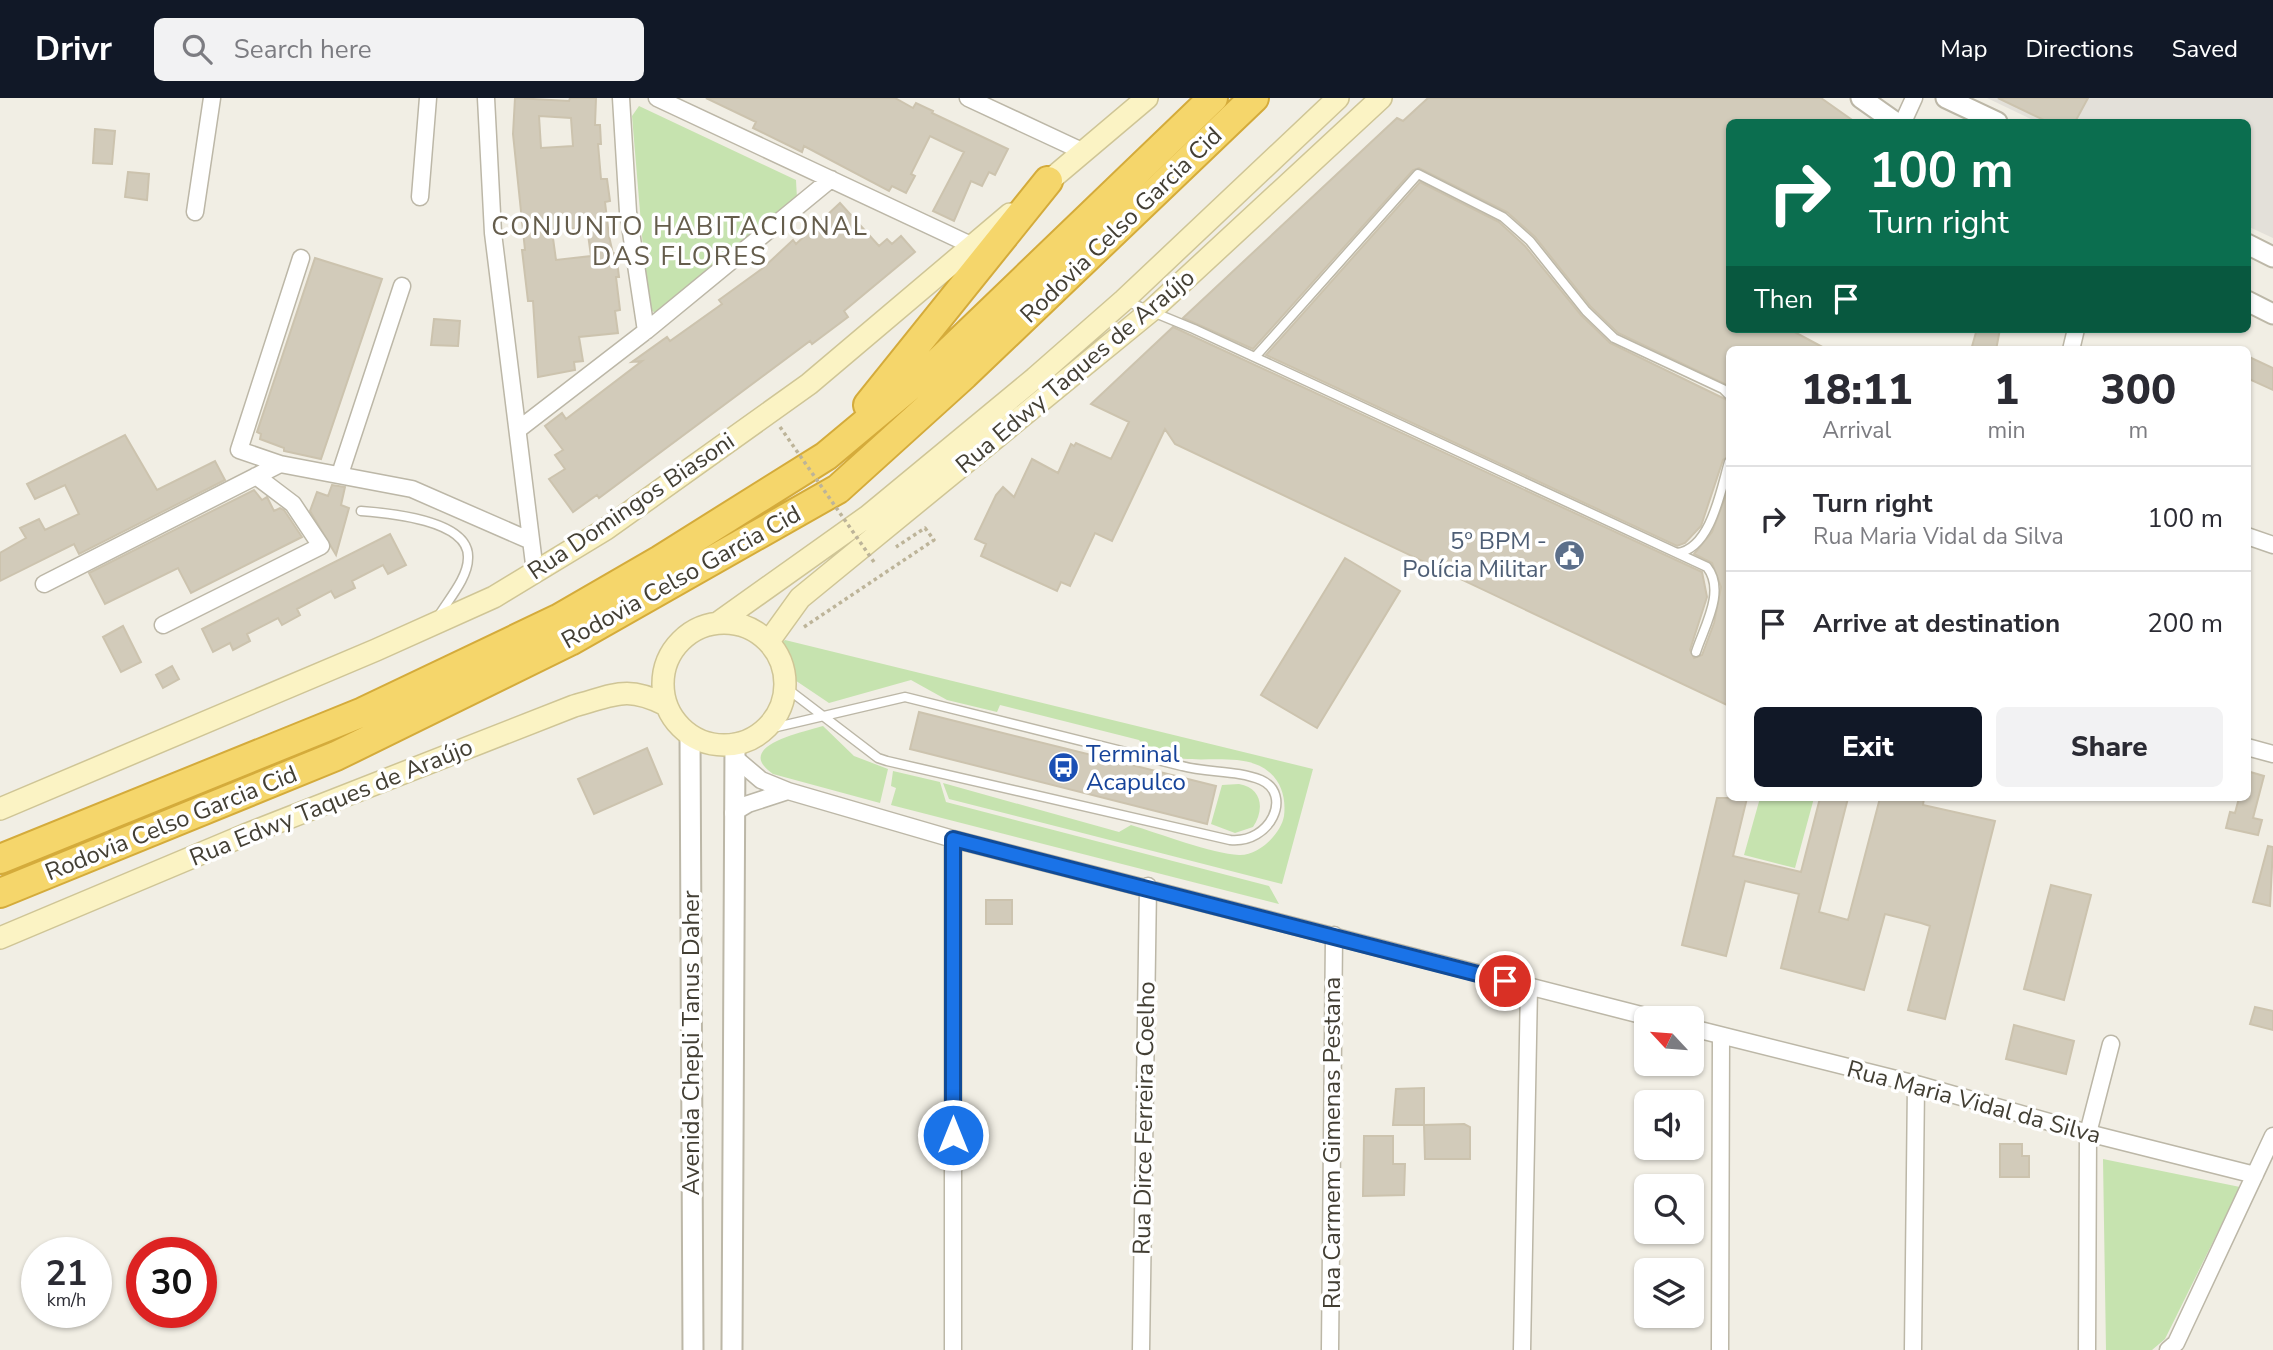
<!DOCTYPE html>
<meta charset="utf-8">
<style>
:root{--surface:#fff;--page:#f2f2f3;--text:#2b2b33;--muted:#7c7c81;--line:#e1e1e2;--accent:#111827}
body{margin:0;font-family:"Nunito Sans",sans-serif;background:var(--page);color:var(--text);height:100vh;display:flex;flex-direction:column;font-size:26px;white-space:nowrap}
*{box-sizing:border-box;margin:0}
p{font-size:23px;color:var(--muted)}
.icon{flex:none;width:38px;height:38px;fill:none;stroke:currentColor;stroke-width:2;stroke-linecap:round;stroke-linejoin:round}
.map{position:relative;flex:1;overflow:hidden}
.side{position:absolute;left:1726px;top:248px;width:525px;height:455px;display:flex;flex-direction:column;background:var(--surface);border-radius:10px;box-shadow:0 2px 5px #0004}
.side>*{flex:none}
.banner{position:absolute;left:1726px;top:21px;width:525px;height:214px;border-radius:10px;box-shadow:0 2px 5px #0004;background:#0b6e4f;color:#fff;overflow:hidden}
.needle{width:46px;rotate:296deg}
.fabs{position:absolute;left:1634px;top:908px;display:grid;gap:14px}
.fabs a{display:grid;place-items:center;width:70px;height:70px;border-radius:10px;background:var(--surface);box-shadow:0 2px 5px #0004;font-size:35px}
.speed{position:absolute;left:21px;top:1139px;display:flex;gap:14px;font-size:35px;font-weight:700;text-align:center}
.speed>*{display:grid;place-content:center;width:91px;height:91px;border-radius:50%;background:var(--surface);box-shadow:0 2px 5px #0004;line-height:1}
.speed small{font-size:18px;font-weight:400}
.speed .limit{border:10px solid #d22;background:#fff;color:#111}
.pin{position:absolute;display:grid;place-items:center;width:60px;height:60px;color:#fff;margin:-30px;border:4px solid #fff;border-radius:50%;box-shadow:0 2px 7px #0007}
.me{position:absolute;width:77px;margin:-38px;rotate:0deg;stroke-linejoin:round;filter:drop-shadow(0 0 5px #0008)}
.turn{display:flex;align-items:center;gap:24px;height:147px;padding:0 28px;font-size:32px}
.turn .icon{width:91px;height:91px;stroke-width:2.5}
.turn b{display:block;font-size:49px;line-height:60px}
.then{display:flex;align-items:center;height:66px;padding:0 28px;background:#0003;gap:14px;font-size:26px}
.eta{display:flex;justify-content:space-evenly;align-items:center;height:119px;text-align:center}
.eta b{font-size:42px;font-weight:800;line-height:49px}
.button{display:flex;gap:14px;margin-top:auto;padding:14px 28px}
.button a{flex:1;height:80px;border-radius:10px;background:var(--accent);color:#fff;font-size:28px;font-weight:800;line-height:80px;text-align:center}
.button a+a{background:var(--page);color:var(--text)}
ul{padding:0;list-style:none}
li{display:flex;align-items:center;gap:21px;height:105px;padding:0 28px;border-top:2px solid var(--line)}
li div{flex:1}
li b{display:block;font-size:26px}
li em{font-style:normal}
header{display:flex;align-items:center;gap:42px;box-sizing:border-box;height:98px;padding:0 35px;background:var(--accent);color:#fff}
header strong{font-size:33px}
nav{display:flex;gap:38px;margin-inline-start:auto;font-size:24px}
.search{width:490px;height:63px;background:var(--page);display:flex;align-items:center;gap:18px;box-sizing:border-box;padding:0 24px;border-radius:10px;color:var(--muted);font-size:26px}
.map>svg:first-child{display:block}
.industrial{fill:#e3e0d9}
.green{fill:#c6e3af}
.building{fill:#d2cbba;stroke:#ccc3ae;stroke-width:2;fill-rule:evenodd}
.lines{fill:none;stroke-linecap:round;stroke-linejoin:round}
.service-casing{stroke:#bcb7a7;stroke-width:11}
.minor-casing{stroke:#bcb7a7;stroke-width:19}
.tertiary-casing{stroke:#bcb7a7;stroke-width:23}
.secondary-casing{stroke:#cfc596;stroke-width:24}
.motorway-casing{stroke:#d4ab3b;stroke-width:32}
.path{stroke:#bdb499;stroke-width:3.5;stroke-dasharray:3.5 3.5;stroke-linecap:butt}
.service{stroke:#fff;stroke-width:8}
.minor{stroke:#fff;stroke-width:16}
.tertiary{stroke:#fff;stroke-width:19}
.secondary{stroke:#fbf3c4;stroke-width:21}
.motorway{stroke:#f5d66b;stroke-width:28}
.path-bridge{stroke:#bdb499;stroke-width:3.5;stroke-dasharray:3.5 3.5;stroke-linecap:butt}
.route-casing{stroke:#114b97;stroke-width:18}
.route{stroke:#1a73e8;stroke-width:12}
.labels{text-anchor:middle;stroke-width:7;stroke-linejoin:round;paint-order:stroke}
.street-label{font-size:24px;fill:#433f34;stroke:#fff}
.service-label{font-size:24px;fill:#4e5e75;stroke:#fff;text-anchor:end}
.transit-label{font-size:24px;fill:#164399;stroke:#fff;text-anchor:start}
.neighbourhood-label{font-size:26px;letter-spacing:2px;fill:#655d4c;stroke:#fff}
</style>
<header>
<strong>Drivr</strong>
<div class="search"><svg class="icon" aria-label="search" viewBox="0 0 24 24"><circle cx="10" cy="10" r="6"/><path d="M15 15l6 6"/></svg>Search here</div>
<nav><a>Map</a><a>Directions</a><a>Saved</a></nav>
</header>
<div class="map">
<svg width="2273" height="1252" viewBox="0 0 2273 1252">
<rect width="100%" height="100%" fill="#f1eee4"/>
<path class="industrial" d="M 1987,0 L 2273,0 L 2273,140 L 2247,128 L 2247,24 L 2037,24 Z"/>
<path class="green" d="M 639,8 L 796,82 L 797,101 L 657,217 L 648,209 L 632,18 Z
M 785,542 L 1313,671 L 1282,786 L 949,701 L 943,685 L 1119,734 L 1131,727 C 1158,735 1213,756 1239,757 C 1258,758 1281,736 1284,718 C 1286,701 1282,685 1269,674 C 1237,646 1171,679 1139,642 L 1000,607 L 997,614 L 947,602 L 911,582 L 829,605 L 771,566 L 771,553 Z
M 823,628 L 854,658 L 888,671 L 880,705 L 773,676 C 732,648 804,634 823,628 Z
M 893,673 L 940,684 L 946,704 L 1269,788 L 1279,806 L 891,707 L 896,690 L 891,688 Z
M 1239,686 C 1262,690 1265,711 1253,729 L 1235,735 L 1211,726 L 1222,687 Z
M 1760,700 L 1814,700 L 1795,770 L 1744,757 Z
M 2103,1061 L 2240,1089 L 2165,1241 L 2152,1252 L 2106,1252 Z"/>
<path class="building" d="M 515,0 L 569,3 L 570,0 L 596,0 L 595,27 L 600,27 L 601,46 L 598,46 L 601,81 L 607,81 L 610,103 L 605,104 L 609,138 L 613,156 L 616,155 L 619,179 L 616,179 L 620,212 L 615,213 L 618,235 L 579,239 L 583,263 L 574,264 L 575,272 L 538,279 L 533,203 L 528,203 L 522,152 L 525,152 L 513,36 ZM 539,18 L 571,20 L 573,48 L 541,50 ZM 587,129 L 591,158 L 556,162 L 552,133 Z
M 706,0 L 895,0 L 913,10 L 916,5 L 933,13 L 932,15 L 1008,51 L 995,77 L 989,74 L 982,88 L 971,83 L 954,123 L 933,113 L 964,54 L 957,51 L 930,38 L 911,76 L 915,78 L 906,95 L 892,88 L 889,93 L 804,48 L 802,54 L 753,30 L 756,24 Z
M 1428,0 L 1821,0 L 1855,24 L 1729,24 L 1729,231 L 1789,231 L 1828,252 L 1729,252 L 1729,288 L 1618,235 L 1591,209 L 1535,139 L 1507,114 L 1419,70 L 1413,72 L 1253,251 L 1183,220 L 1397,20 L 1403,23 Z
M 1998,0 L 2088,0 L 2075,24 L 2048,24 Z
M 95,31 L 115,33 L 112,66 L 93,65 Z
M 128,74 L 149,76 L 147,102 L 125,99 Z
M 1420,84 L 1499,124 L 1525,148 L 1581,217 L 1610,245 L 1729,303 L 1729,358 L 1723,362 L 1701,428 L 1685,445 L 1677,448 L 1266,257 Z
M 840,105 L 879,148 L 887,141 L 892,146 L 901,138 L 915,154 L 844,213 L 848,219 L 812,246 L 810,243 L 599,400 L 597,397 L 573,414 L 549,381 L 565,371 L 555,357 L 563,352 L 545,328 L 562,315 L 566,321 L 642,263 L 632,264 L 667,239 L 670,243 L 722,206 L 719,202 L 763,170 L 793,142 L 796,146 Z
M 315,160 L 382,181 L 321,361 L 284,353 L 284,350 L 260,341 L 261,336 L 257,334 Z
M 434,221 L 460,223 L 458,248 L 431,247 Z
M 1173,229 L 1702,474 L 1707,499 L 1690,552 L 1694,560 L 1702,557 L 1714,525 L 1721,489 L 1712,465 L 1694,456 L 1712,434 L 1729,389 L 1729,608 L 1175,346 L 1165,331 L 1112,443 L 1095,435 L 1070,488 L 1061,484 L 1057,493 L 981,458 L 986,446 L 975,441 L 996,397 L 1003,389 L 1014,399 L 1032,361 L 1058,375 L 1071,346 L 1074,348 L 1076,345 L 1111,361 L 1129,324 L 1091,306 Z
M 1977,231 L 2000,231 L 1996,252 L 1971,252 Z
M 2247,258 L 2273,270 L 2273,292 L 2247,280 Z
M 125,337 L 157,392 L 215,363 L 225,382 L 79,456 L 74,446 L 0,483 L 0,455 L 26,440 L 20,430 L 39,421 L 45,432 L 79,416 L 65,387 L 35,401 L 27,386 Z
M 332,387 L 345,389 L 341,407 L 349,410 L 336,457 L 310,413 L 317,394 L 328,398 Z
M 254,392 L 262,402 L 267,399 L 274,413 L 280,410 L 284,412 L 302,439 L 191,495 L 178,470 L 105,506 L 89,475 Z
M 390,436 L 406,467 L 388,476 L 383,467 L 352,483 L 355,490 L 335,500 L 331,493 L 297,511 L 300,517 L 282,527 L 278,520 L 247,536 L 250,543 L 233,552 L 230,545 L 213,554 L 202,531 Z
M 1345,460 L 1400,493 L 1317,630 L 1261,597 Z
M 123,528 L 141,564 L 121,574 L 103,539 Z
M 172,568 L 179,581 L 163,590 L 156,577 Z
M 919,614 L 1216,688 L 1207,726 L 910,651 Z
M 647,650 L 662,686 L 594,716 L 578,681 Z
M 2247,673 L 2264,678 L 2253,720 L 2262,722 L 2258,737 L 2226,730 L 2230,714 L 2235,715 L 2239,700 L 2247,700 Z
M 1717,700 L 1747,700 L 1733,758 L 1801,774 L 1820,700 L 1848,700 L 1819,814 L 1848,822 L 1880,700 L 1924,700 L 1923,707 L 1995,723 L 1945,921 L 1908,912 L 1930,828 L 1921,825 L 1885,816 L 1864,892 L 1781,870 L 1799,796 L 1745,783 L 1726,858 L 1682,847 Z
M 2268,748 L 2273,749 L 2270,808 L 2253,804 Z
M 2051,787 L 2091,797 L 2064,902 L 2024,891 Z
M 986,802 L 1012,802 L 1012,826 L 986,826 Z
M 2255,909 L 2273,913 L 2273,932 L 2250,926 Z
M 2014,927 L 2074,943 L 2066,976 L 2006,961 Z
M 1424,990 L 1424,1027 L 1393,1027 L 1396,991 Z
M 1464,1026 L 1470,1029 L 1470,1061 L 1425,1061 L 1424,1027 Z
M 1364,1038 L 1393,1038 L 1393,1066 L 1405,1066 L 1404,1097 L 1363,1098 Z
M 2000,1046 L 2022,1046 L 2022,1058 L 2029,1058 L 2029,1079 L 2000,1079 Z"/>
<g class="lines">
<defs>
<path id="service" d="M 1126,203 L 1194,231 L 1707,469 C 1726,493 1704,529 1696,554
M 1255,259 L 1418,76 L 1503,119 L 1530,143 L 1586,213 L 1614,240 L 1723,291 L 1729,297
M 361,413 C 388,415 470,422 468,460 C 468,480 448,502 438,519
M 1677,455 C 1711,451 1721,391 1729,364
M 764,632 L 905,599 C 998,622 1090,645 1182,668 C 1207,675 1237,672 1261,682 C 1293,696 1271,746 1230,742 L 887,663 L 878,660 L 785,589"/>
<path id="minor" d="M 486,0 L 493,135 L 535,474
M 621,0 L 628,114 L 646,233
M 657,0 L 973,148
M 968,0 L 1084,54
M 1903,24 L 1914,0
M 420,99 L 428,0
M 195,114 L 212,0
M 2071,252 L 2076,231
M 519,331 L 646,233 L 831,81
M 280,366 L 239,352 L 301,160
M 340,376 L 402,188
M 2247,438 L 2273,447
M 44,486 L 280,366 L 412,391 L 531,443
M 163,527 L 321,448 L 293,406 L 256,378
M 2247,649 L 2273,656
M 734,659 L 761,682 L 788,693 L 953,741 L 1653,920
M 733,715 L 748,706 L 788,693
M 1692,930 L 1916,986 L 2088,1035 L 2255,1077
M 953,1252 L 953,741
M 1141,1252 L 1148,788
M 1330,1252 L 1334,837
M 1522,1252 L 1529,889
M 1720,1252 L 1721,938
M 1913,1252 L 1916,986
M 2087,1252 L 2088,1035 L 2111,946
M 2168,1252 L 2176,1245 L 2273,1038"/>
<path id="tertiary" d="M 1861,0 L 1895,24
M 1946,0 L 1997,24
M 2247,146 L 2273,159
M 2247,203 L 2273,216
M 690,637 L 693,1252
M 732,1252 L 735,646"/>
<path id="secondary" d="M 1037,93 L 1147,0
M 719,524 L 868,418 L 1035,280 L 1124,202 L 1338,0
M663 586a61 61 0 1 1 122 0a61 61 0 1 1-122 0Z
M 769,543 L 800,500 L 1152,212 L 1381,0
M 0,711 L 376,552 L 494,499 L 606,431 L 809,286 L 1010,116
M 0,840 L 245,737 L 574,608 C 615,597 626,587 666,607"/>
<path id="motorway" d="M 868,307 L 1048,83
M 0,761 L 363,614 L 558,521 L 660,462 L 826,358 L 934,268 L 1213,0
M 0,795 L 336,658 L 570,543 L 838,391 L 964,277 L 1254,0"/>
</defs>
<use href="#service" class="service-casing"/>
<use href="#minor" class="minor-casing"/>
<use href="#tertiary" class="tertiary-casing"/>
<use href="#secondary" class="secondary-casing"/>
<use href="#motorway" class="motorway-casing"/>
<path class="path" d="M 804,529 L 934,442 L 925,430 L 896,449"/>
<use href="#service" class="service"/>
<use href="#minor" class="minor"/>
<use href="#tertiary" class="tertiary"/>
<use href="#secondary" class="secondary"/>
<use href="#motorway" class="motorway"/>
<path class="path-bridge" d="M 780,329 L 874,464"/>
</g>
<g class="lines">
<defs>
<path id="route" d="M 953,1037 L 953,741 L 1505,883"/>
</defs>
<use href="#route" class="route-casing"/>
<use href="#route" class="route"/>
</g>
<defs>
<symbol id="civic-disc" viewBox="-11 -11 22 22"><circle r="9.5" fill="#5c6f8a" stroke="#fff"/><path d="M-.6-6.5H3V-4.5H.6V-3L4-1V1h2V6H-6V1h2V-1L-.6-3ZM-1.2 2.5V6h2.4V2.5Z" fill="#fff"/></symbol>
<symbol id="bus-disc" viewBox="-11 -11 22 22"><circle r="9.5" fill="#1a4fb4" stroke="#fff"/><path d="M-5-6H5V4H4V6H2V4H-2V6H-4V4H-5ZM-3.5-4V0h7V-4ZM-3.5 1.2v1.5H-2V1.2ZM2 1.2v1.5H3.5V1.2Z" fill="#fff"/></symbol>
</defs>
<g fill-rule="evenodd">
<use href="#civic-disc" x="1552" y="440" width="35" height="35"/>
<use href="#bus-disc" x="1046" y="652" width="35" height="35"/>
</g>
<g class="labels">
<g class="street-label">
<text transform="translate(1121 127) rotate(-44)" y="8">Rodovia Celso Garcia Cid</text>
<text transform="translate(1075 273) rotate(-40)" y="8">Rua Edwy Taques de Araújo</text>
<text transform="translate(631 408) rotate(-34)" y="8">Rua Domingos Biasoni</text>
<text transform="translate(681 479) rotate(-29)" y="8">Rodovia Celso Garcia Cid</text>
<text transform="translate(331 704) rotate(-22)" y="8">Rua Edwy Taques de Araújo</text>
<text transform="translate(171 725) rotate(-22)" y="8">Rodovia Celso Garcia Cid</text>
<text transform="translate(691 945) rotate(-90)" y="8">Avenida Chepli Tanus Daher</text>
<text transform="translate(1974 1004) rotate(15)" y="8">Rua Maria Vidal da Silva</text>
<text transform="translate(1144 1020) rotate(-89)" y="8">Rua Dirce Ferreira Coelho</text>
<text transform="translate(1332 1045) rotate(-90)" y="8">Rua Carmem Gimenas Pestana</text>
</g>
<g class="service-label">
<text x="1547" y="451">5º BPM -<tspan x="1547" dy="28">Polícia Militar</tspan></text>
</g>
<g class="transit-label">
<text x="1086" y="664">Terminal<tspan x="1086" dy="28">Acapulco</tspan></text>
</g>
<g class="neighbourhood-label">
<text x="680" y="137">CONJUNTO HABITACIONAL<tspan x="680" dy="30">DAS FLORES</tspan></text>
</g>
</g>
</svg>
<div class="fabs">
<a><svg class="needle" viewBox="-14 -14 28 28"><path d="M0-13l5 13h-10z" fill="#e53935"/><path d="M0 13l5-13h-10z" fill="#7c7c81"/></svg></a>
<a><svg class="icon" aria-label="sound" viewBox="0 0 24 24"><path d="M4 9h4l5-4v14l-5-4H4zM17 9q2 3 0 6"/></svg></a>
<a><svg class="icon" aria-label="search" viewBox="0 0 24 24"><circle cx="10" cy="10" r="6"/><path d="M15 15l6 6"/></svg></a>
<a><svg class="icon" aria-label="layers" viewBox="0 0 24 24"><path d="M12 4l9 5-9 5-9-5zM3 14l9 5 9-5"/></svg></a>
</div>
<div class="speed"><div>21<small>km/h</small></div><div class="limit">30</div></div>
<div class="pin" style="left:1505px;top:883px;background:#d93025"><svg class="icon" aria-label="arrive" viewBox="0 0 24 24"><path d="M6 21V4h12l-3 4 3 4H6"/></svg></div>
<svg class="me" style="left:953px;top:1037px" viewBox="-20 -20 40 40"><circle r="17" fill="#1a73e8" stroke="#fff" stroke-width="3"/><path d="M0-11L8 9 0 5-8 9z" fill="#fff"/></svg>
<div class="banner">
<div class="turn"><svg class="icon" aria-label="right" viewBox="0 0 24 24"><path d="M7 20v-9h11M14 6l5 5-5 5"/></svg><div><b>100 m</b>Turn right</div></div>
<div class="then">Then<svg class="icon" aria-label="arrive" viewBox="0 0 24 24"><path d="M6 21V4h12l-3 4 3 4H6"/></svg></div>
</div>
<section class="side">
<div class="eta">
<div><b>18:11</b><p>Arrival</p></div>
<div><b>1</b><p>min</p></div>
<div><b>300</b><p>m</p></div>
</div>
<ul>
<li><svg class="icon" aria-label="right" viewBox="0 0 24 24"><path d="M7 20v-9h11M14 6l5 5-5 5"/></svg><div><b>Turn right</b><p>Rua Maria Vidal da Silva</p></div><em>100 m</em></li>
<li><svg class="icon" aria-label="arrive" viewBox="0 0 24 24"><path d="M6 21V4h12l-3 4 3 4H6"/></svg><div><b>Arrive at destination</b></div><em>200 m</em></li>
</ul>
<div class="button"><a>Exit</a><a>Share</a></div>
</section>
</div>
